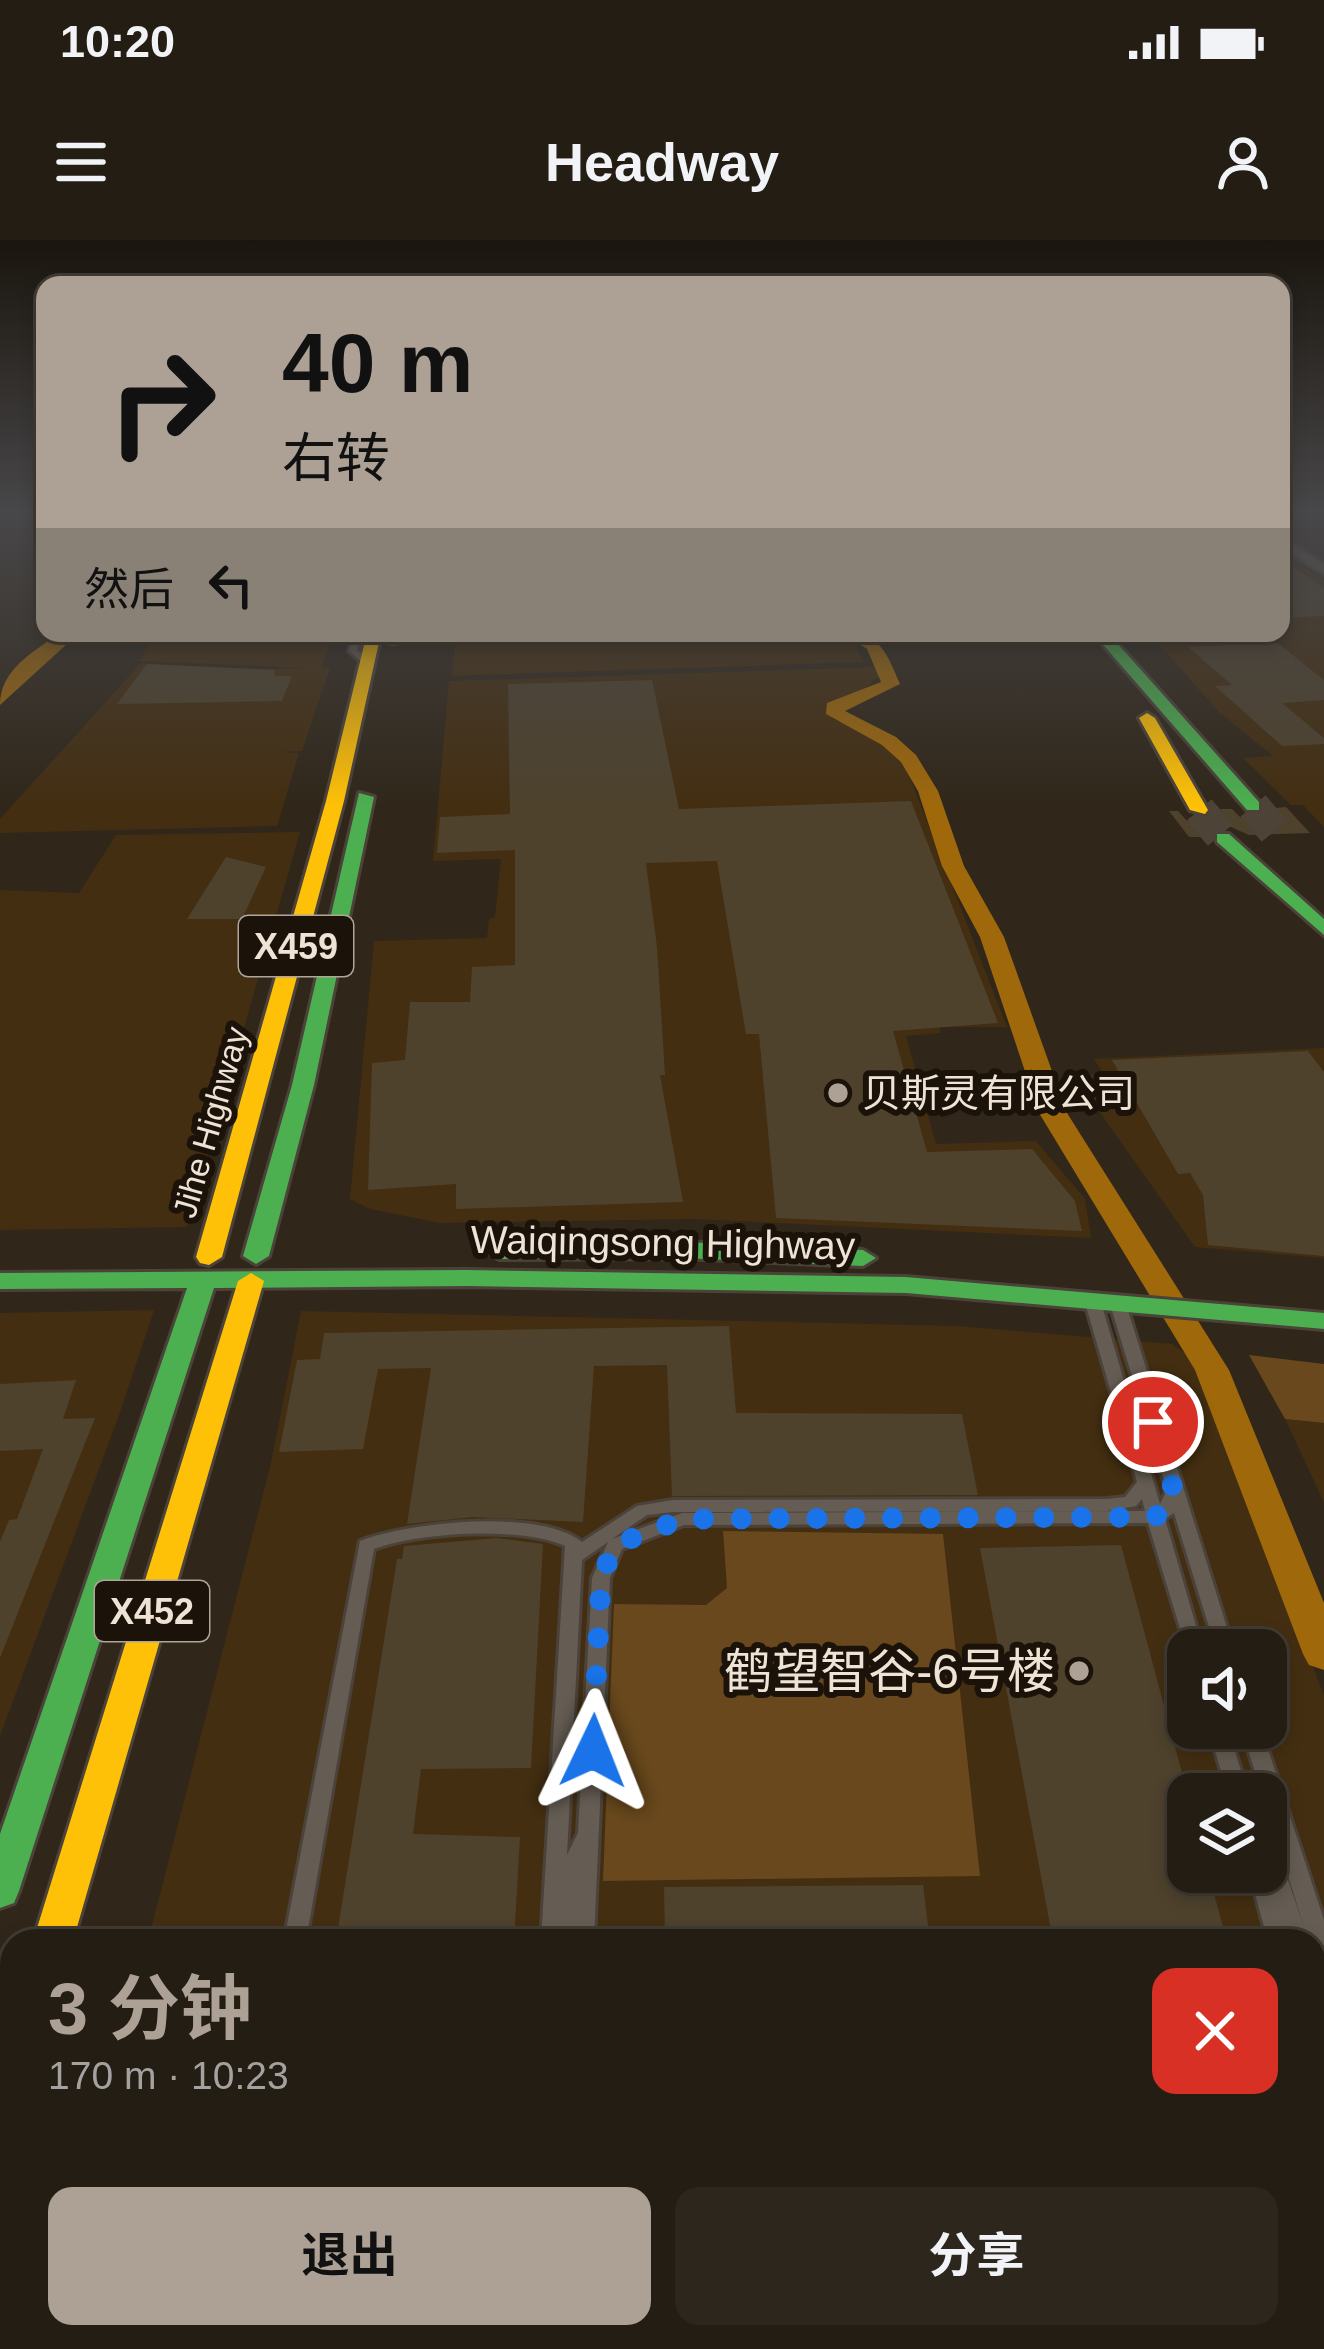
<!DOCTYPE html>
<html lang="zh">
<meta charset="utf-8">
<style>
:root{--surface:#241d14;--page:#2c261d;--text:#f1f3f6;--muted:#a3a2a0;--line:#413b34;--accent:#aca194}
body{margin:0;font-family:Arial,"Noto Sans SC",sans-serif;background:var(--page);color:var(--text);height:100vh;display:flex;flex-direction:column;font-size:45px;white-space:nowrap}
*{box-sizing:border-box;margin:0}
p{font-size:39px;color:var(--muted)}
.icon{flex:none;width:66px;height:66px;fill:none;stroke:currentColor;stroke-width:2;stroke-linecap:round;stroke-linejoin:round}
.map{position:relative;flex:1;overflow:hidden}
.panel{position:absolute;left:0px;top:1689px;width:1326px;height:420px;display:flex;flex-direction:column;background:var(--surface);border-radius:36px 36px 0 0;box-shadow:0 6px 18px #0003,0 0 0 3px var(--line)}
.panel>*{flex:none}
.top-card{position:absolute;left:36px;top:36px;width:1254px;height:366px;border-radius:24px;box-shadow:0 6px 18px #0003,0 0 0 3px var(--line);background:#aca194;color:#111;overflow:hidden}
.fabs{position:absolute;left:1167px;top:1389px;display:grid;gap:24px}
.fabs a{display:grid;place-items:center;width:120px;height:120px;border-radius:24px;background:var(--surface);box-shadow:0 6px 18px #0003,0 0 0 3px var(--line);font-size:60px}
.pin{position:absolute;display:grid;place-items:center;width:102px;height:102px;color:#fff;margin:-51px;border:6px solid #fff;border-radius:50%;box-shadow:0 3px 12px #0007}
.me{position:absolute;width:132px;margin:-66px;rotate:2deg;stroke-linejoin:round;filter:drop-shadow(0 0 9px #0008)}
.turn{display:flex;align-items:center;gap:42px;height:252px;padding:0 48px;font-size:54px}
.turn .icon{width:156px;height:156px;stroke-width:2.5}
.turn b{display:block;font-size:84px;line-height:102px}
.then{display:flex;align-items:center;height:114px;padding:0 48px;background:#0003;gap:24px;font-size:45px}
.round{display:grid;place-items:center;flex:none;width:126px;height:126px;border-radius:24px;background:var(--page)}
.overview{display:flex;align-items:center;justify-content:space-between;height:204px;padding:0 48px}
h1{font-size:72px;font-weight:700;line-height:90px;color:var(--accent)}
.button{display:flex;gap:24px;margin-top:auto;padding:24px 48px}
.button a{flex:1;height:138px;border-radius:24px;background:var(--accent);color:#111;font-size:48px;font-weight:700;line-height:138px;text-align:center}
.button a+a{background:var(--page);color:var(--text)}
.status{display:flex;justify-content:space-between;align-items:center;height:84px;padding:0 60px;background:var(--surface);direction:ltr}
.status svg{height:33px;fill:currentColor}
header{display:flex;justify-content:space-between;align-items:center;height:156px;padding:0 48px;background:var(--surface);font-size:54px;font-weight:700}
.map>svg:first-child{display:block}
.built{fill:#432e11;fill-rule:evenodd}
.green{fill:#68481c}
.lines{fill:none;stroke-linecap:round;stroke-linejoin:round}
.canal{fill:#9f680b;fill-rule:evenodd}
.building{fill:#4e422d}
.highway-tunnel{stroke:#4d4336;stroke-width:33;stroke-dasharray:33 16;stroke-linecap:butt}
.lane-casing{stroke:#4b4239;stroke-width:6}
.street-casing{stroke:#4b4239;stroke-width:6}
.fast-casing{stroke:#4b4239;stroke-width:6}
.slow-casing{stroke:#4b4239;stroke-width:6}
.lane{fill:#655d53;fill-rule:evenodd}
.street{fill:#655d53;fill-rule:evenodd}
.fast{fill:#4caf50;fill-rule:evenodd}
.slow{fill:#ffc107;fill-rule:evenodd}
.route{stroke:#1a73e8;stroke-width:21;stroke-dasharray:0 37.8}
.poi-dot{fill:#aca194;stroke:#1b1309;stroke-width:4.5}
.labels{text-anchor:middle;stroke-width:12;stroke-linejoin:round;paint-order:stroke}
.far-street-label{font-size:33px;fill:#efe3d5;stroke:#1b1309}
.shield{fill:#1b1309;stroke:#afa598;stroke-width:3}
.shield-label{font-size:36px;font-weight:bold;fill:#efe3d5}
.poi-label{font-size:39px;fill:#efe3d5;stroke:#1b1309;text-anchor:start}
.street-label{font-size:39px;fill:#efe3d5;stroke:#1b1309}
.near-poi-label{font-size:48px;fill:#efe3d5;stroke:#1b1309;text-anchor:end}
</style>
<div class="status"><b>10:20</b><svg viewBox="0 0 49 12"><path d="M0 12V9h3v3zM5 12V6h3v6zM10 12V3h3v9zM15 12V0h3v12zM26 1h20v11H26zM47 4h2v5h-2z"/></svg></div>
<header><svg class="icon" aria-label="menu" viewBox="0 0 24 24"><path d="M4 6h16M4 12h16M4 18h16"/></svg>Headway<svg class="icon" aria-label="person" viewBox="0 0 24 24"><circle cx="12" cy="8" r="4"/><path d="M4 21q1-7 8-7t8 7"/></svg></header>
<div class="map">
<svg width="1324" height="2109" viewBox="0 0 1324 2109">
<rect width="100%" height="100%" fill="#30271a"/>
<path class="built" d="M 1281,312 L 1324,341 L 1324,587 L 1303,565 L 1291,565 L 1243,518 L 1273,516 L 1219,472 L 1149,393 L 1281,393 Z
M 153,393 L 252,393 L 248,407 L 257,393 L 334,393 L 322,427 L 330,428 L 302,511 L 280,512 L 299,513 L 277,586 L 0,593 L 0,579 L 141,423 L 236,430 L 308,428 L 140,421 Z
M 456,393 L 834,393 L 856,405 L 864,422 L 452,436 Z
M 878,427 L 879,436 L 864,450 L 827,466 L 833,479 L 880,500 L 903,520 L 1007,787 L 939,787 L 941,793 L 906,796 L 936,904 L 1036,901 L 1085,959 L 1091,998 L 695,979 L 440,983 L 370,969 L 350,959 L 374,701 L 487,698 L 489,679 L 495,677 L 501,619 L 433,621 L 449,441 Z
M 300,592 L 187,987 L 0,990 L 0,650 L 79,653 L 116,595 Z
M 1324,808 L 1324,1018 L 1195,1007 L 1075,837 L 1103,833 L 1094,819 Z
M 154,1070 L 119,1175 L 0,1496 L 0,1073 Z
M 301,1071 L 957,1086 L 1172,1104 L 1190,1117 L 1324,1455 L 1324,2109 L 44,2109 L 47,2097 L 1314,2097 L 1314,1701 L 148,1701 L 271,1223 ZM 1188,1410 L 1266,1410 L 1266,1488 L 1188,1488 ZM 1188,1554 L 1266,1554 L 1266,1632 L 1188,1632 Z
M 1285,1179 L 1324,1183 L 1324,1262 L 1292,1194 Z"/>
<path class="green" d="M 1249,1115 L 1324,1124 L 1324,1183 L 1285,1179 Z
M 723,1291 L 943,1294 L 980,1636 L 603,1641 L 614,1364 L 706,1365 L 727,1348 Z"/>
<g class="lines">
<path class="canal" d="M 59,393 L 79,393 L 0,465 C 0,429 33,413 59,393 Z
M 843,393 C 881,393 886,412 900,444 L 845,471 L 896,497 L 916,515 L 938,551 L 964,626 L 1004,697 L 1067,873 L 1229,1130 L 1324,1363 L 1324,1430 L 1309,1425 L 1303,1414 L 1195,1130 L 1039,873 L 980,697 L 942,626 L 918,551 L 901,522 L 882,505 L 826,474 L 827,463 L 881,442 L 867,409 Z"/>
</g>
<path class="building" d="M 1281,319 L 1324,348 L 1324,376 L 1281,378 Z
M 1217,393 L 1265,393 L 1324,440 L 1324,460 L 1282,463 L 1324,498 L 1324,504 L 1282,506 L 1215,446 L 1232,445 L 1188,407 L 1231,405 Z
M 147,424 L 275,430 L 274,436 L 292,436 L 282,461 L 117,464 Z
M 652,440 L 679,569 L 911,561 L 998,783 L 893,791 L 927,912 L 1032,909 L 1075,961 L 1082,991 L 776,978 L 759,794 L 746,794 L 717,621 L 646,623 L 657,707 L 665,835 L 660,835 L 683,962 L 456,969 L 456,944 L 368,950 L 372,823 L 405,820 L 410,762 L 470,762 L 472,727 L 515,725 L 515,610 L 437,613 L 440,577 L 510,574 L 508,444 Z
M 1286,567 L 1310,593 L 1249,595 L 1222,583 L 1209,586 L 1201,597 L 1189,597 L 1169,571 L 1178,571 L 1187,581 L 1211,581 L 1221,569 L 1232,569 L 1241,578 L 1265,578 L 1274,568 Z
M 226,617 L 266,627 L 242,679 L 187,679 Z
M 1308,811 L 1324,832 L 1324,1016 L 1208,1005 L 1203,955 L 1190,933 L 1178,934 L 1112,820 Z
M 729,1086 L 736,1173 L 962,1174 L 978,1255 L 672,1256 L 667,1125 L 594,1126 L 583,1282 L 473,1277 L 407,1284 L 431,1128 L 378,1129 L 363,1209 L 279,1212 L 297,1120 L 320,1119 L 324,1093 Z
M 76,1140 L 63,1179 L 95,1178 L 0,1418 L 0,1302 L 9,1280 L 17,1279 L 43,1209 L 0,1211 L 0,1144 Z
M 497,1298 L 543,1304 L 531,1528 L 421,1529 L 413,1594 L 520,1597 L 514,1701 L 336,1701 L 397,1319 L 402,1319 L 404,1306 Z
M 1121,1305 L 1188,1555 L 1188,1632 L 1208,1632 L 1227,1701 L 1053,1701 L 980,1308 Z
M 923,1645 L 930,1701 L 665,1701 L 664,1647 Z"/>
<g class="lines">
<path class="highway-tunnel" d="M 1253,566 L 1280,598
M 1199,570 L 1223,598"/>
<defs>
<path id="lane" d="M 354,393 L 362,393 L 357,410 L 370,420 L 370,424 L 364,424 L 349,411 Z
M 398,393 L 407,393 L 396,403 L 390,403 L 390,399 Z
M 1092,1054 L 1100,1059 L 1160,1264 L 1167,1250 L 1109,1061 L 1117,1056 L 1125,1061 L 1234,1410 L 1216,1410 L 1174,1273 L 1165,1279 L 1203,1410 L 1188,1410 L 1188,1415 L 1148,1283 L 684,1285 L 622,1309 L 610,1338 L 594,1701 L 541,1701 L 565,1306 C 521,1286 419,1292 374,1309 L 306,1701 L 284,1701 L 360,1301 C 409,1282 540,1268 582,1302 L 637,1266 L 673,1260 L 1107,1259 L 1125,1257 L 1137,1242 L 1084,1059 ZM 1142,1259 L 1145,1271 L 682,1273 L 612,1299 L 647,1275 L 673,1272 L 1107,1271 L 1136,1266 ZM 608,1302 L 592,1338 L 578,1593 L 567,1615 L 582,1320 Z
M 1208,1488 L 1228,1488 L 1248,1554 L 1228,1554 Z
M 1241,1488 L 1261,1488 L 1324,1680 L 1324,1724 L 1316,1721 L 1314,1701 L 1268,1701 L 1249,1632 L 1266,1632 L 1266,1596 L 1273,1599 L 1276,1605 L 1305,1690 L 1266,1566 L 1266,1554 L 1262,1554 Z
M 1314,1746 L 1322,1749 L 1324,1753 L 1324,1801 L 1316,1798 L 1314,1793 Z
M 1314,1868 L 1324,1868 L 1324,1892 L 1314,1892 Z
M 510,2097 L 553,2097 L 552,2109 L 509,2109 Z
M 974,2097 L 1024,2097 L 1025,2109 L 975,2109 Z"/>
<path id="street" d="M 1281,297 L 1324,324 L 1324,334 L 1281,307 Z"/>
<path id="fast" d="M 1093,393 L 1108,393 L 1259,562 L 1259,570 L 1247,570 Z
M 359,553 L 374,557 L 314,845 L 269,1016 L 256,1024 L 243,1016 L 292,845 Z
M 1217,594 L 1229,594 L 1324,679 L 1324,695 L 1217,602 Z
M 683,1002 L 863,1010 L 876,1018 L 863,1026 L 683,1018 L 499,1019 L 486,1011 L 499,1003 Z
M 467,1030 L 906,1037 L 1324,1073 L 1324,1089 L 906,1053 L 467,1046 L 214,1048 L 19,1651 L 14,1663 L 0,1668 L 0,1594 L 187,1048 L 0,1049 L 0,1033 Z
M 12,1816 L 12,1892 L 0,1897 L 0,1821 Z"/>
<path id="slow" d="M 367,393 L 381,393 L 344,561 L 222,1017 L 209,1025 L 200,1023 L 196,1017 L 326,561 Z
M 1147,473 L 1155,478 L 1208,570 L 1205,574 L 1190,570 L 1139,478 Z
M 251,1033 L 264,1041 L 73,1701 L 33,1701 L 238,1041 Z"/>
</defs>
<use href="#lane" class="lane-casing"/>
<use href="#street" class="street-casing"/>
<use href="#fast" class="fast-casing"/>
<use href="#slow" class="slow-casing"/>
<use href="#lane" class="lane"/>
<use href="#street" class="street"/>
<use href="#fast" class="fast"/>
<use href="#slow" class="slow"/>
</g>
<linearGradient id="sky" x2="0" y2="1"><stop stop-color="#1a150e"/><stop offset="0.48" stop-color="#484749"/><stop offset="1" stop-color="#484749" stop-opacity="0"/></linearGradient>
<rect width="1324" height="567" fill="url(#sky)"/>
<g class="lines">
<path class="route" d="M 593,1511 L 601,1338 L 615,1305 L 682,1279 L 1154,1277 L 1166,1271 L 1174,1251 L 1153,1182"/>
</g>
<g class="poi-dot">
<circle cx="838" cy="853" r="12"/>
<circle cx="1079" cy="1431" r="12"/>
</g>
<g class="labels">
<g class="far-street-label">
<text transform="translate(210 882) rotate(-74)" y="12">Jihe Highway</text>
</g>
<g class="shield">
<rect x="239" y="676" width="114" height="60" rx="9"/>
<rect x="95" y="1341" width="114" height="60" rx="9"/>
</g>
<g class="shield-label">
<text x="296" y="719">X459</text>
<text x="152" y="1384">X452</text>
</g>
<g class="poi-label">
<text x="862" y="867">贝斯灵有限公司</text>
</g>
<g class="street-label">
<text transform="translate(663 1002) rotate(1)" y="14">Waiqingsong Highway</text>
</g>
<g class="near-poi-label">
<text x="1055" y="1448">鹤望智谷-6号楼</text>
</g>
</g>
</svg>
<div class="fabs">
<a><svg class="icon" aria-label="sound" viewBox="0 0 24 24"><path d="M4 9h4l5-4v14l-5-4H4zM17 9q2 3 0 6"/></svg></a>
<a><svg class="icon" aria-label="layers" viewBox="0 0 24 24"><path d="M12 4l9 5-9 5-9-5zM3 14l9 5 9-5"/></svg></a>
</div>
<div class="pin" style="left:1153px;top:1182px;background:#d93025"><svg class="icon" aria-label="arrive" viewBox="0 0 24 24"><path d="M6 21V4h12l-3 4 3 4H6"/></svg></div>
<svg class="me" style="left:593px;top:1511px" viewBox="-20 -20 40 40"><path d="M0-17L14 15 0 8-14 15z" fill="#1a73e8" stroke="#fff" stroke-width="4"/></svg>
<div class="top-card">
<div class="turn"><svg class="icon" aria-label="right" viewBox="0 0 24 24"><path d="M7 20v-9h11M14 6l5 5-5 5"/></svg><div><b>40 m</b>右转</div></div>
<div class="then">然后<svg class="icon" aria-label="left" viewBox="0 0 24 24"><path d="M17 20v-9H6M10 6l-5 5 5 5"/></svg></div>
</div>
<section class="panel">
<div class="overview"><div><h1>3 分钟</h1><p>170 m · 10:23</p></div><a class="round" style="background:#d93025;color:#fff"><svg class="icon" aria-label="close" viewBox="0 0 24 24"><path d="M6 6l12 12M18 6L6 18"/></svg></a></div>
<div class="button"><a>退出</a><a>分享</a></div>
</section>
</div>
